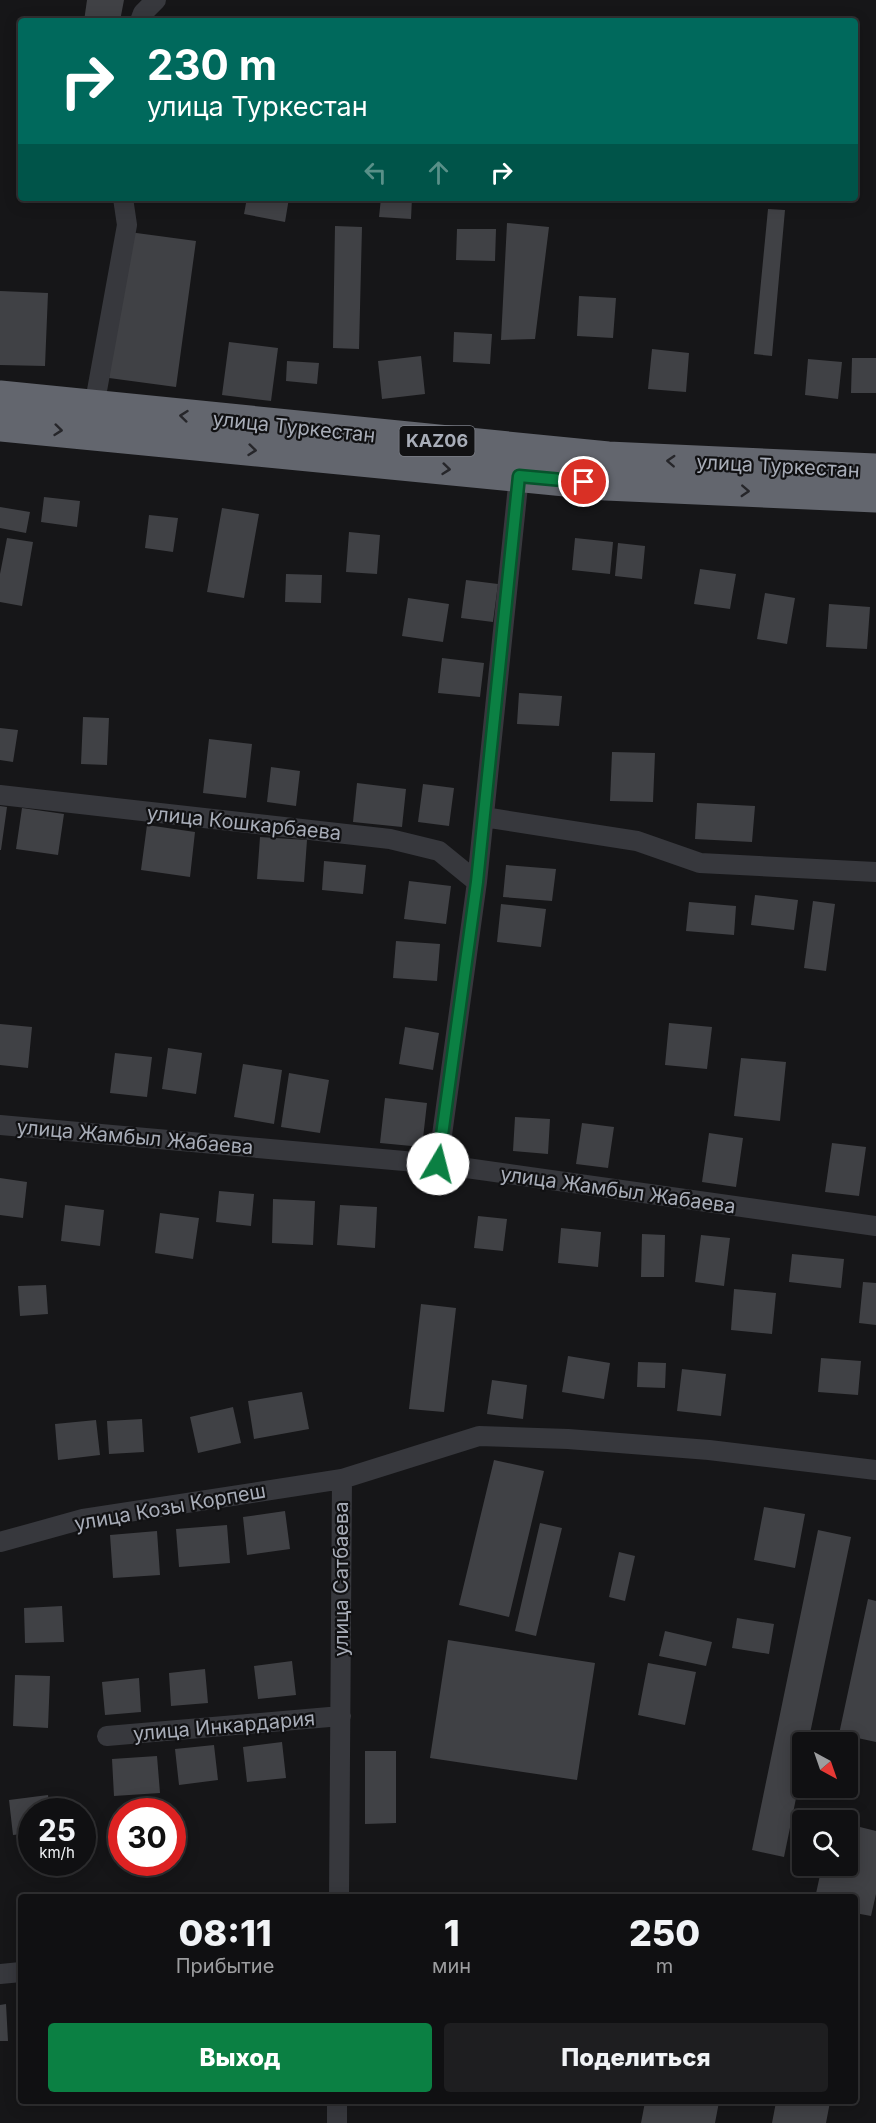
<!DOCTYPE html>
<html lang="ru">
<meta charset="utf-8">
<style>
:root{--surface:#101012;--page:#1e1e20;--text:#f1f3f6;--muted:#9c9d9f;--line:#303032;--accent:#0b8043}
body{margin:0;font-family:Inter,sans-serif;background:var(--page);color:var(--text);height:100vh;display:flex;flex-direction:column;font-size:22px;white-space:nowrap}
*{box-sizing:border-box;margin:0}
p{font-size:20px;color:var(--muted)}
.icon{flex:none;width:33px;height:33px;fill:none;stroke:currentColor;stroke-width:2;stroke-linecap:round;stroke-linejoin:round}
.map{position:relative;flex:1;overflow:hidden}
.details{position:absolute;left:18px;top:1894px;width:840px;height:210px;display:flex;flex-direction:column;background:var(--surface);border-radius:6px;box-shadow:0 3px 15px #0003,0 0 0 2px var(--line)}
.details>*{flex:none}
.top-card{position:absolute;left:18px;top:18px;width:840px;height:183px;border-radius:6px;box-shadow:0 3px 15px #0003,0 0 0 2px var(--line);background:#00695c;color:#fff;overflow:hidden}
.needle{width:39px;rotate:140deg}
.fabs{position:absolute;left:792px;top:1732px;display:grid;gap:12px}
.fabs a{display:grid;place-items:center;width:66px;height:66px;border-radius:6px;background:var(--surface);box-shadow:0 3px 15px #0003,0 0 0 2px var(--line);font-size:30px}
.speed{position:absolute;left:18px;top:1798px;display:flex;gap:12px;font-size:30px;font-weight:700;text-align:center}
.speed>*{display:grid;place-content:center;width:78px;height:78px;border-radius:50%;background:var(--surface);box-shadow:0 3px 15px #0003,0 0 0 2px var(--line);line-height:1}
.speed small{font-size:15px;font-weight:400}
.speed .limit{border:9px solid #d22;background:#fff;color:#111}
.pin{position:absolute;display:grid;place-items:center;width:51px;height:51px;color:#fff;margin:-26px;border:3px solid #fff;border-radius:50%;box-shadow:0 2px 6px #0007}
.me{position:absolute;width:66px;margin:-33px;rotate:8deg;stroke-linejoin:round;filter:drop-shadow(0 0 4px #0008)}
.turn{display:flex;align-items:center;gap:21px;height:126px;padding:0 30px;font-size:27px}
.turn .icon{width:78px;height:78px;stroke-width:2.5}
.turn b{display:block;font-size:42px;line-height:51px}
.lanes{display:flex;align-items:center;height:57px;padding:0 30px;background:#0003;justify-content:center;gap:30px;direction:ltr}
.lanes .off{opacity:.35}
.eta{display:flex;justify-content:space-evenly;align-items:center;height:102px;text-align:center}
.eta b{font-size:36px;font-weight:800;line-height:42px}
.cta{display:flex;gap:12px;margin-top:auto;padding:12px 30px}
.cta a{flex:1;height:69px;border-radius:6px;background:var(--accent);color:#fff;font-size:24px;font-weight:800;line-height:69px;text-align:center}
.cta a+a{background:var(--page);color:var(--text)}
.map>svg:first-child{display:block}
.building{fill:#404145}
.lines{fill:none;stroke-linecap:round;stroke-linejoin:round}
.street{stroke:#37383d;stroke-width:20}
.highway{stroke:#63666e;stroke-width:33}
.oneway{stroke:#26262a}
.route-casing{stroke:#07532c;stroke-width:15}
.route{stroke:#0b8043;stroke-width:10}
.labels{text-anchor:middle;stroke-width:4.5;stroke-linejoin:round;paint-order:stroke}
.shield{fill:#111113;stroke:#7b7e86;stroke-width:1.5}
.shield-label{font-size:18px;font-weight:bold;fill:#a8adb8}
.street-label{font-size:20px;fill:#a8adb8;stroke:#111113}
</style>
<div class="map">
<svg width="876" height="2123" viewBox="0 0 876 2123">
<rect width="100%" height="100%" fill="#161618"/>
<path class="building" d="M 87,0 L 124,0 L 120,21 L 84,21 Z
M 247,198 L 289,198 L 285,222 L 244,214 Z
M 381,198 L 412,198 L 411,219 L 379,217 Z
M 768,209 L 785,210 L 772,356 L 754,354 Z
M 507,223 L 549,227 L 535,339 L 501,340 Z
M 335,226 L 362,227 L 359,349 L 333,348 Z
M 457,229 L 496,229 L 495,261 L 456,260 Z
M 129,232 L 196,241 L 176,387 L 109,378 Z
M 0,291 L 48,293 L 45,366 L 0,365 Z
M 579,296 L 616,298 L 613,338 L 577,336 Z
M 454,332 L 492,334 L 490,364 L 453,362 Z
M 229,342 L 278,348 L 271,401 L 222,395 Z
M 652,349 L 689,353 L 686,392 L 648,389 Z
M 421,356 L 425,394 L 382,399 L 378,361 Z
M 852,358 L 876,358 L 876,393 L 851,393 Z
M 808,359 L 842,362 L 838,399 L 805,395 Z
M 287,361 L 319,363 L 317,384 L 286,381 Z
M 44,497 L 80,501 L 77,527 L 41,522 Z
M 0,507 L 30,512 L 26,533 L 0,528 Z
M 222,508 L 259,514 L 244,598 L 207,592 Z
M 149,515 L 178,518 L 173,552 L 145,548 Z
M 349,532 L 380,535 L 377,574 L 346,572 Z
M 7,538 L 33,542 L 22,606 L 0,602 L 0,574 Z
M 575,538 L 613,542 L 610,574 L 572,570 Z
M 618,543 L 645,546 L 642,579 L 615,576 Z
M 700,569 L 736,574 L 730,609 L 694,604 Z
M 286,574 L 322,575 L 321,603 L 285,602 Z
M 466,580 L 498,584 L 493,622 L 461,618 Z
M 765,593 L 795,598 L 787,644 L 757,639 Z
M 408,598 L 449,604 L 443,642 L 402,636 Z
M 829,604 L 870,607 L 867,649 L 826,647 Z
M 442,658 L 484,663 L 480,697 L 438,693 Z
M 519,693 L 562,696 L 559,726 L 517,724 Z
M 83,717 L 109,718 L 107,765 L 81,764 Z
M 0,728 L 18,730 L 13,762 L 0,760 Z
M 209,739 L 252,744 L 246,798 L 203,793 Z
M 612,752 L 655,753 L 653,802 L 610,801 Z
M 271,767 L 300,771 L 296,806 L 267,802 Z
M 357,783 L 406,789 L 402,827 L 353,822 Z
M 423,784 L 454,788 L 449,826 L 418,822 Z
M 697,803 L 755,806 L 752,842 L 695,839 Z
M 0,806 L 7,807 L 1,850 L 0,850 Z
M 22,808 L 64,814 L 58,855 L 16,849 Z
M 147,825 L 195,832 L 190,877 L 141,870 Z
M 260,837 L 307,840 L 304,882 L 257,879 Z
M 324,861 L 366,865 L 363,894 L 322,890 Z
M 506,865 L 556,869 L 552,901 L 503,897 Z
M 409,881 L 451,886 L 446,924 L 404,919 Z
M 755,895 L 798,900 L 794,930 L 751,925 Z
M 813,901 L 835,904 L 826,971 L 804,968 Z
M 689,902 L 736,906 L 734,935 L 686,931 Z
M 501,904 L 546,909 L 541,947 L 497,942 Z
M 396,941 L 440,944 L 437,981 L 393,978 Z
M 669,1023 L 712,1027 L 707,1069 L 665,1065 Z
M 0,1024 L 32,1027 L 28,1068 L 0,1065 Z
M 405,1027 L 439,1033 L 433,1070 L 399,1064 Z
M 168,1048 L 202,1053 L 196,1094 L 162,1089 Z
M 115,1053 L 152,1057 L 147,1097 L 110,1093 Z
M 741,1058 L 786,1062 L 780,1121 L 734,1116 Z
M 243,1064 L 282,1070 L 274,1124 L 234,1117 Z
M 289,1073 L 329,1080 L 320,1133 L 281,1127 Z
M 385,1098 L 427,1103 L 422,1147 L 380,1143 Z
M 515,1117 L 550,1119 L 548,1154 L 513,1151 Z
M 582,1123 L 614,1127 L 608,1168 L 576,1164 Z
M 709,1133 L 743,1138 L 736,1187 L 702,1182 Z
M 832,1143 L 866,1147 L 859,1196 L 825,1192 Z
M 0,1178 L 27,1182 L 23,1218 L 0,1215 Z
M 219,1191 L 254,1194 L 251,1226 L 216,1222 Z
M 273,1199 L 315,1201 L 313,1245 L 272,1243 Z
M 65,1205 L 104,1210 L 100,1246 L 61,1241 Z
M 340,1205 L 377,1207 L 375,1248 L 337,1245 Z
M 160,1213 L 199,1218 L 193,1259 L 155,1253 Z
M 478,1216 L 507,1219 L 503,1251 L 474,1248 Z
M 561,1228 L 601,1232 L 598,1267 L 558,1263 Z
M 642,1234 L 665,1235 L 664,1277 L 641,1277 Z
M 701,1235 L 730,1238 L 724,1286 L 695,1282 Z
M 792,1254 L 844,1259 L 841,1288 L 789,1282 Z
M 863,1282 L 876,1283 L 876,1325 L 859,1323 Z
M 46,1285 L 48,1314 L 20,1316 L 18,1286 Z
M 734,1289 L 776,1293 L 772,1334 L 731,1330 Z
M 421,1304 L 456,1308 L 444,1412 L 409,1409 Z
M 568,1356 L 610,1363 L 604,1399 L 562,1392 Z
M 821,1358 L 861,1361 L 858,1395 L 818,1392 Z
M 638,1362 L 666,1363 L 665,1388 L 637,1387 Z
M 682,1369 L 726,1374 L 721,1416 L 677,1411 Z
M 492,1380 L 527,1385 L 523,1419 L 487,1414 Z
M 302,1392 L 309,1429 L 254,1439 L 248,1401 Z
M 233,1407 L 241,1443 L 198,1453 L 190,1417 Z
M 142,1419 L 144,1452 L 109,1454 L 107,1421 Z
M 96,1420 L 100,1455 L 58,1460 L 55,1424 Z
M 494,1460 L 544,1471 L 509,1617 L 459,1605 Z
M 764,1507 L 805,1514 L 795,1568 L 754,1560 Z
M 285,1511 L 290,1549 L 247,1555 L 243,1517 Z
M 540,1523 L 562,1528 L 536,1636 L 515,1631 Z
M 227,1525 L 230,1563 L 179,1567 L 176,1529 Z
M 818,1530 L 851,1537 L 808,1743 L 802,1743 L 802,1769 L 784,1857 L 752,1850 Z
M 157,1531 L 160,1575 L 113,1578 L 110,1535 Z
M 619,1552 L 635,1556 L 625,1601 L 609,1597 Z
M 868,1599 L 876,1601 L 876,1742 L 839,1734 Z
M 62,1606 L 64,1642 L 25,1643 L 24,1608 Z
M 737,1618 L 774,1624 L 769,1654 L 732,1648 Z
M 665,1631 L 712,1642 L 706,1666 L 659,1656 Z
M 448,1640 L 595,1663 L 577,1780 L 430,1758 Z
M 292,1661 L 296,1695 L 258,1699 L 254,1666 Z
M 648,1663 L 696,1672 L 685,1725 L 638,1715 Z
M 205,1669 L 208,1703 L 171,1706 L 169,1673 Z
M 15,1675 L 50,1676 L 48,1728 L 13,1726 Z
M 139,1678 L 141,1712 L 105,1715 L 102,1682 Z
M 282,1742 L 286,1778 L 247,1782 L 243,1747 Z
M 214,1745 L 218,1780 L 179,1785 L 175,1749 Z
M 365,1751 L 396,1751 L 396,1823 L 365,1824 Z
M 157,1756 L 160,1793 L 114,1796 L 112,1759 Z
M 48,1795 L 50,1812 L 32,1812 L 32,1833 L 13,1835 L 9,1800 Z
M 848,1824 L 876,1831 L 876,1894 L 871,1916 L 855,1913 L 855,1898 L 815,1898 L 822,1866 L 848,1866 Z
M 16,1912 L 21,1912 L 21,1949 L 17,1949 Z
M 6,2004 L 8,2041 L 0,2041 L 0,2005 Z
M 645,2102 L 719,2102 L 715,2123 L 641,2123 Z
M 776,2102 L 830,2102 L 826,2123 L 772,2123 Z"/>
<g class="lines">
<path class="street" d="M 140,21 L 143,13 L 156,0
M 94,407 L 127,225 L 123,198
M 0,795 L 390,839 L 439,851 L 477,882
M 484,817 L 637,841 L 700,863 L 876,872
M 0,1125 L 438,1164 L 876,1226
M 438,1164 L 477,882 L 519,476
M 0,1542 L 83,1519 L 342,1479 L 479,1436 L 568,1439 L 709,1450 L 876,1470
M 107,1736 L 341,1716
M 339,1898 L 342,1479
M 0,1974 L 21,1972
M 337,2123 L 337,2102"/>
<path class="highway" d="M 0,397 L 608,458 L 876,470
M 0,425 L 606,484 L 876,496"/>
</g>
<defs><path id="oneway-chevron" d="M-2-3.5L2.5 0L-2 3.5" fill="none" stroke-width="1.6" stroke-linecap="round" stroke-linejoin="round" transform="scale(1.5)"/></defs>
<g class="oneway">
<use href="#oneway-chevron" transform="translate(184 416) rotate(-174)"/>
<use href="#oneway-chevron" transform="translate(58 430) rotate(6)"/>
<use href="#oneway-chevron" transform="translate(252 450) rotate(6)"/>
<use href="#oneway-chevron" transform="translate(671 461) rotate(-177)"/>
<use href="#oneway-chevron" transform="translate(446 469) rotate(6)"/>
<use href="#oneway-chevron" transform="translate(745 491) rotate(3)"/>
</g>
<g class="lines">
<defs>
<path id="route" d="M 438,1164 L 477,882 L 519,476 L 584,482"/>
</defs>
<use href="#route" class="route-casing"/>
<use href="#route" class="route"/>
</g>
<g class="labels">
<rect class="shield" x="399.5" y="426" width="75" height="30" rx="4.5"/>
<g class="shield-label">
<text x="437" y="447">KАZ06</text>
</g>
<g class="street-label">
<text transform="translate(294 427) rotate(6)" y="7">улица Туркестан</text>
<text transform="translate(778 466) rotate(3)" y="7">улица Туркестан</text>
<text transform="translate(244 823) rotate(6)" y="7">улица Кошкарбаева</text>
<text transform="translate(135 1137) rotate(5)" y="7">улица Жамбыл Жабаева</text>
<text transform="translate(618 1190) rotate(8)" y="7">улица Жамбыл Жабаева</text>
<text transform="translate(170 1507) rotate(-10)" y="7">улица Козы Корпеш</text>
<text transform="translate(341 1579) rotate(-90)" y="7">улица Сатбаева</text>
<text transform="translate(224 1726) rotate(-5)" y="7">улица Инкардария</text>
</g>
</g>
</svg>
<div class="fabs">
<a><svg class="needle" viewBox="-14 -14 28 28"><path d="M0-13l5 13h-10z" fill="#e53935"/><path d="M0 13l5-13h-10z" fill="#9c9d9f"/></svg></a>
<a><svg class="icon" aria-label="search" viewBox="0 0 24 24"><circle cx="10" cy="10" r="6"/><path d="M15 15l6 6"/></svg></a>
</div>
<div class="speed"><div>25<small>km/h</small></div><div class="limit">30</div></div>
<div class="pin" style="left:584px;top:482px;background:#d93025"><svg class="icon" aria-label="arrive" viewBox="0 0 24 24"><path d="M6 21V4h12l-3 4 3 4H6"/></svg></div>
<svg class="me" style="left:438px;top:1164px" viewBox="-20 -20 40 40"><circle r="19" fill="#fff"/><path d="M0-13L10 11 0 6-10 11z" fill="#0b8043"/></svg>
<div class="top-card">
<div class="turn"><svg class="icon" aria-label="right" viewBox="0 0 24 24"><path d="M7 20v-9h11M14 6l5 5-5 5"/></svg><div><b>230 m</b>улица Туркестан</div></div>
<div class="lanes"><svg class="icon off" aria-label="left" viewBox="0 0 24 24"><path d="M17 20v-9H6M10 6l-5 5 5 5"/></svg><svg class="icon off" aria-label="ahead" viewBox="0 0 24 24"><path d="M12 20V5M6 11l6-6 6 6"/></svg><svg class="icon" aria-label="right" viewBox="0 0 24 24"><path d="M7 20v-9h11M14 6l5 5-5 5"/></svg></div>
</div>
<section class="details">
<div class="eta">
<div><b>08:11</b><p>Прибытие</p></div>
<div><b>1</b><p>мин</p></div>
<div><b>250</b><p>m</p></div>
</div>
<div class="cta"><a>Выход</a><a>Поделиться</a></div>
</section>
</div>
